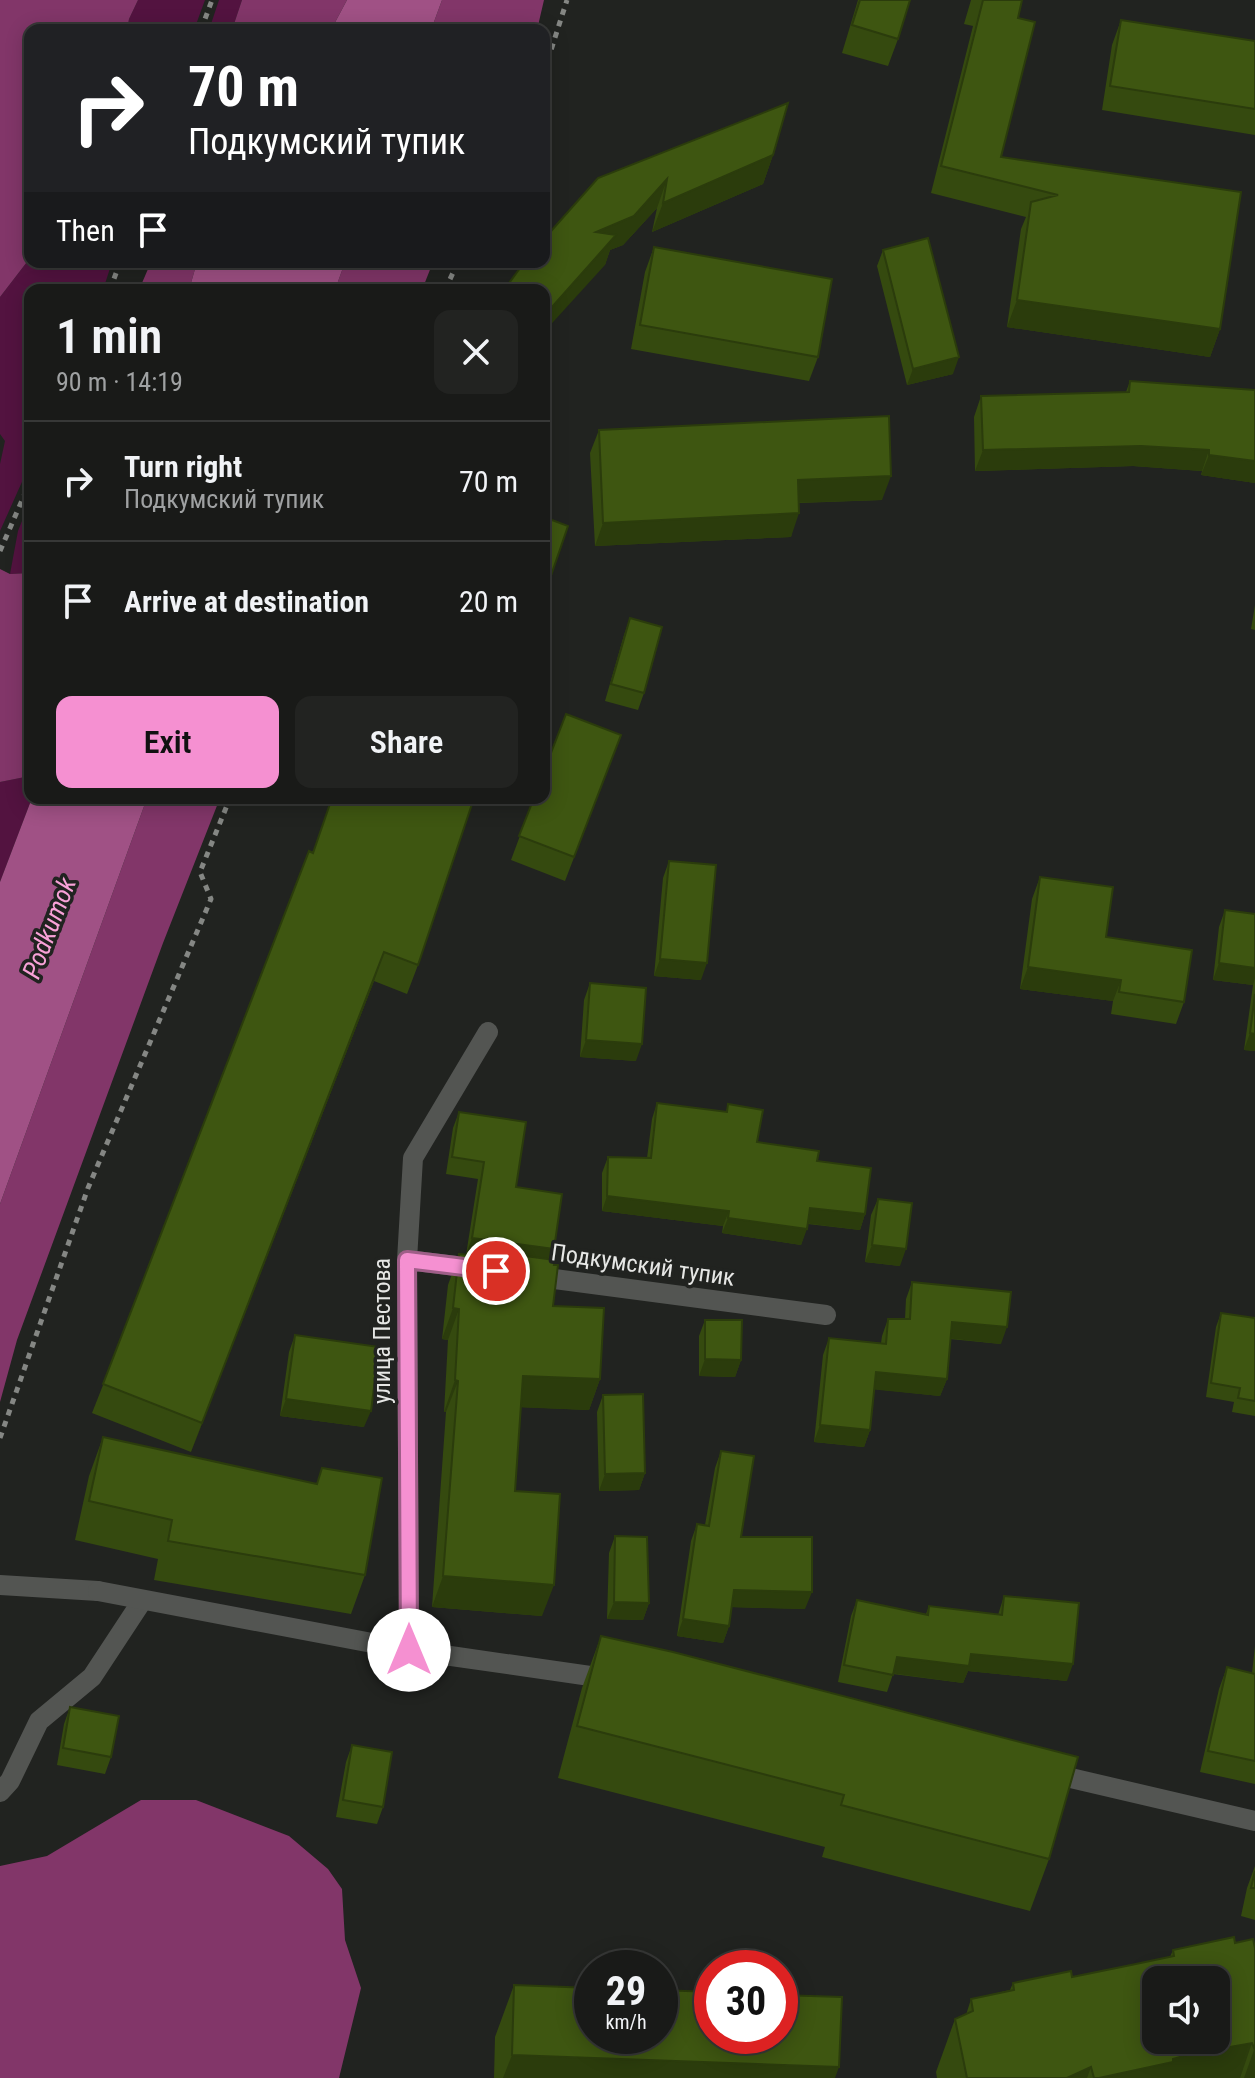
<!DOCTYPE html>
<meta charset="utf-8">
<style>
:root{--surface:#191a18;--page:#222321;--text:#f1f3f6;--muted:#9fa1a2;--line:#373837;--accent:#f590d1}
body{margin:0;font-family:"Roboto Condensed",sans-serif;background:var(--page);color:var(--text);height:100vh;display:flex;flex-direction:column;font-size:30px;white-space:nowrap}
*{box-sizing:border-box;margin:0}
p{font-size:26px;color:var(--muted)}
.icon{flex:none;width:44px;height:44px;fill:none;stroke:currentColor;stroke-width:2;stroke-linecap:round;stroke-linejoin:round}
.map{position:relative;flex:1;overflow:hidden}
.details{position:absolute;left:24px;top:284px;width:526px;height:520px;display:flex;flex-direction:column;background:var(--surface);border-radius:16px;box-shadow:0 4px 20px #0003,0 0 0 2px var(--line)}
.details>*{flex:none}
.hud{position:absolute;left:24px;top:24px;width:526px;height:244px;border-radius:16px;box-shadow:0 4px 20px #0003,0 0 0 2px var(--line);background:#202124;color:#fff;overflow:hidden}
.tools{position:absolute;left:1142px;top:1966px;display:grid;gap:16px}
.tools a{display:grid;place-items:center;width:88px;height:88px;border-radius:16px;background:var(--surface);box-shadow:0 4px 20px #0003,0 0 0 2px var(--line);font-size:40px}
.speed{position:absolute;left:574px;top:1950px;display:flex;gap:16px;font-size:40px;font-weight:700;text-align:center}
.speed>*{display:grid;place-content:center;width:104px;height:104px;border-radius:50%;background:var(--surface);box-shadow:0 4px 20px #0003,0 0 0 2px var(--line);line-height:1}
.speed small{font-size:20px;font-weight:400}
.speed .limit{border:12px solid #d22;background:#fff;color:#111}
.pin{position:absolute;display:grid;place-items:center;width:68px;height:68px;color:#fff;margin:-34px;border:4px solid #fff;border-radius:50%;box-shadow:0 2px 8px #0007}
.me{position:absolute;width:88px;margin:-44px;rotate:0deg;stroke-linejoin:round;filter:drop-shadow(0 0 6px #0008)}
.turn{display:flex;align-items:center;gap:28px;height:168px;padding:0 32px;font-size:36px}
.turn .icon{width:104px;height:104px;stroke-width:2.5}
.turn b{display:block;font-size:56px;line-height:68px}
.then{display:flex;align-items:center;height:76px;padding:0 32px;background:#0003;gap:16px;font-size:30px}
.round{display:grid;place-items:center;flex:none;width:84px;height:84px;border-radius:16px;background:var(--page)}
.overview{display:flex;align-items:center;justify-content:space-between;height:136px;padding:0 32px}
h1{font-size:48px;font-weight:600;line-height:60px}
.primary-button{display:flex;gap:16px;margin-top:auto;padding:16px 32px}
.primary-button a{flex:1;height:92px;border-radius:16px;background:var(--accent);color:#111;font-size:32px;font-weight:600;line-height:92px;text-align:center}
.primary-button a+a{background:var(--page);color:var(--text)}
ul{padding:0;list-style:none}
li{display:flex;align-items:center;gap:24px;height:120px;padding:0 32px;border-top:2px solid var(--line)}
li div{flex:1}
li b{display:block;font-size:30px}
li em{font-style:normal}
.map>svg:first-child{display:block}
.green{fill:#531340}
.forest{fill:#823669}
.water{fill:#a05185}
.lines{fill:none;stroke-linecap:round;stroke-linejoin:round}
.path{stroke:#858784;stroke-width:5;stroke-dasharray:6 6;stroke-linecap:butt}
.lane{stroke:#535552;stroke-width:20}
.street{stroke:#535552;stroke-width:20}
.wall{fill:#354a0f}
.shaded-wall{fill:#2b3c0c}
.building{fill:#3e5611;stroke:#2b3c0c;stroke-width:2;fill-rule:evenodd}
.route-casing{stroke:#9f5e88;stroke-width:20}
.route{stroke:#f590d1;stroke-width:14}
.labels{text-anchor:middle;stroke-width:7;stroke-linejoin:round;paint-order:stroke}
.street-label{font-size:24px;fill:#e6e7e5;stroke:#212320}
.water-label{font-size:26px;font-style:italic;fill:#f9a2d8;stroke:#212320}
</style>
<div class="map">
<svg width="1255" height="2078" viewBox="0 0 1255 2078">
<rect width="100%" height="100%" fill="#212320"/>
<path class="green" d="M 138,0 L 205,0 L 194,30 L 127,30 L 129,19 Z
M 219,0 L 242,0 L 232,30 L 209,30 Z
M 30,258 L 30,262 L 112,262 L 103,290 L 30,290 L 30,464 L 0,531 L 0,464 L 5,441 L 0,434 L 0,297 Z
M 30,501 L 30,573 L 10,574 L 18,531 Z
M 30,776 L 30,798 L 32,798 L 0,882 L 0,782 Z"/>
<path class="forest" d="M 0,0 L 138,0 L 129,19 L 127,30 L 30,30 L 30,258 L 0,297 Z
M 242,0 L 347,0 L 331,30 L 232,30 Z
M 442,0 L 544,0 L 537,30 L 431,30 Z
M 151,262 L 197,262 L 189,290 L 139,290 Z
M 345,262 L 433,262 L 422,290 L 335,290 Z
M 0,569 L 10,574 L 30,573 L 30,776 L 0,782 Z
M 147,798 L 220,798 L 163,943 L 17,1340 L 0,1402 L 0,1204 Z
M 141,1800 L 196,1800 L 289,1836 L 328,1869 L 342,1889 L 345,1940 L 361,1988 L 339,2078 L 0,2078 L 0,1866 L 47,1856 Z"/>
<path class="water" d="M 347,0 L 442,0 L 431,30 L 331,30 Z
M 197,262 L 345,262 L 335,290 L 189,290 Z
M 32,798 L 147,798 L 0,1204 L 0,882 Z"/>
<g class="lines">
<path class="path" d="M 201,30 L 212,0
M 544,72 L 567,0
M 110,290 L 120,262
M 445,290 L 458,262
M 0,551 L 30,482
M 0,1438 L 88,1188 L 211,899 L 200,872 L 230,798"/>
<path class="lane" d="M 0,1585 L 98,1591
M 0,1792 L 10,1781 L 39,1721 L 92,1677 L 142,1601"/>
<path class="street" d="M 407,1260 L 481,1269
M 532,1276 L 826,1315
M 98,1591 L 409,1650 L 611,1679
M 409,1650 L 407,1260 L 413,1158 L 488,1032
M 1045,1772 L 1255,1821"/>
</g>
<path class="wall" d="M 858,0 L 910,0 L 898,39 L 888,66 L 842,53 Z
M 971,0 L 1022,0 L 1018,18 L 1001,157 L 1241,192 L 1220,329 L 1210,357 L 1007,327 L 1021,229 L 1026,217 L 931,193 L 973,26 L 964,24 Z
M 1121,20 L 1255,41 L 1255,135 L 1102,110 L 1112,45 Z
M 773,155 L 763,184 L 652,232 L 657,208 L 623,245 L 610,250 L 605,265 L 518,270 L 520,265 L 598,178 Z
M 654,247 L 818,357 L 809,381 L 631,349 L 645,272 Z
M 883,250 L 953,374 L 907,385 L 877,266 Z
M 1130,381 L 1255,390 L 1255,483 L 1201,475 L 1202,471 L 1133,466 L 975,471 L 974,417 L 981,396 L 1126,392 Z
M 599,430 L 882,500 L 799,503 L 791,537 L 595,546 L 590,453 Z
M 1255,605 L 1255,630 L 1251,629 Z
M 630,618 L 644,693 L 638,710 L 605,701 L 624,635 Z
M 621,735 L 565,881 L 511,860 L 534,798 Z
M 313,853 L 418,965 L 407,994 L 374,981 L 191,1452 L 92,1413 Z
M 669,861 L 701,980 L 654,976 L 663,878 Z
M 1040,877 L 1106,937 L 1184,1002 L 1176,1024 L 1111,1014 L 1113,1001 L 1020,989 L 1032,899 Z
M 1225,910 L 1255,914 L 1255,1051 L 1244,1050 L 1253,985 L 1213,980 L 1219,927 Z
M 590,983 L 636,1061 L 580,1057 L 584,1000 Z
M 657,1103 L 726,1112 L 728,1104 L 757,1142 L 817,1161 L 865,1214 L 860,1230 L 808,1224 L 801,1245 L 722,1233 L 723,1226 L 602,1211 L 602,1173 L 608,1157 L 647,1158 L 652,1119 Z
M 459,1112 L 554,1249 L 550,1259 L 553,1306 L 600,1379 L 589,1410 L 521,1407 L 515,1491 L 542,1616 L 432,1607 L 446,1412 L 444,1412 L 448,1340 L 442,1339 L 448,1285 L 459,1254 L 466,1255 L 478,1179 L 446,1174 L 453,1128 Z
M 878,1199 L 900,1266 L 865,1262 L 871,1215 Z
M 912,1282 L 1001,1344 L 950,1339 L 947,1379 L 940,1396 L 874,1389 L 870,1430 L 864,1447 L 814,1442 L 823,1355 L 829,1338 L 881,1343 L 882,1336 L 888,1319 L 905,1319 L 906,1299 Z
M 1221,1313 L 1255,1318 L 1255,1416 L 1232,1412 L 1234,1402 L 1206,1397 L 1216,1327 Z
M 705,1320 L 741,1360 L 735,1377 L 699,1376 L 699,1336 Z
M 295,1335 L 364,1427 L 280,1416 L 289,1352 Z
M 603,1395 L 645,1473 L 639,1490 L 599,1491 L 597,1412 Z
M 103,1437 L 317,1484 L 322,1468 L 365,1575 L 351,1614 L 154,1580 L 158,1559 L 75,1540 L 89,1476 Z
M 721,1451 L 741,1537 L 805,1609 L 731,1607 L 729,1626 L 723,1643 L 677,1636 L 691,1541 L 697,1524 L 705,1525 L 715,1468 Z
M 615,1536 L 649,1603 L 643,1620 L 607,1619 L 609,1553 Z
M 1004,1596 L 1067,1681 L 968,1671 L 963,1683 L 893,1674 L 887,1692 L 838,1682 L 851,1616 L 857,1600 L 926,1614 L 929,1606 L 998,1615 Z
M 601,1636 L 1049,1859 L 1030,1911 L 822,1857 L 825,1847 L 558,1778 L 582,1688 Z
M 1255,1646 L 1255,1784 L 1200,1772 L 1219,1689 L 1227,1667 L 1252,1673 Z
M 70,1707 L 111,1757 L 105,1774 L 57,1765 L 64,1724 Z
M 352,1745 L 383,1807 L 377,1824 L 336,1817 L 346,1762 Z
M 1255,1866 L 1255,1920 L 1241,1916 L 1247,1888 Z
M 1235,1943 L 1255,1948 L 1255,2078 L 937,2078 L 936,2072 L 955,2019 L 966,2015 L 971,1999 L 1010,1990 L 1013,1983 L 1072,1977 L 1170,1957 L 1173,1950 Z
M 514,1985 L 835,2078 L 494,2078 L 495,2037 Z"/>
<path class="shaded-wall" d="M 773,155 L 763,184 L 652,232 L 663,203 Z
M 667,179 L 657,208 L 623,245 L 610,250 L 605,265 L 544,332 L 544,316 L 596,232 Z
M 1017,300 L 1220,329 L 1210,357 L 1007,327 Z
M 959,357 L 953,374 L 907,385 L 913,369 Z
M 1141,446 L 1209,450 L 1202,471 L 1133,466 L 975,471 L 983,450 Z
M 1209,455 L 1255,461 L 1255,483 L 1201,475 Z
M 891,476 L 882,500 L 789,503 L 798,480 Z
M 799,513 L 791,537 L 595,546 L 603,523 Z
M 384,952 L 374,981 L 191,1452 L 202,1423 Z
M 660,959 L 707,963 L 701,980 L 654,976 Z
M 1219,963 L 1255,968 L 1255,978 L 1253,985 L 1213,980 Z
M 1028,967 L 1121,980 L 1113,1001 L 1020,989 Z
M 1250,1033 L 1255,1034 L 1255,1051 L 1244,1050 Z
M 586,1040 L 642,1044 L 636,1061 L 580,1057 Z
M 607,1196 L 729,1211 L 723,1226 L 602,1211 Z
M 810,1208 L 865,1214 L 860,1230 L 804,1223 Z
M 728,1218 L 807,1229 L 801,1245 L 722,1233 Z
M 472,1238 L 554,1249 L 548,1265 L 474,1249 L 471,1255 L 466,1255 Z
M 872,1245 L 906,1249 L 900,1266 L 865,1262 Z
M 453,1308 L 459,1309 L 448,1340 L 442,1339 Z
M 952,1322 L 1007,1327 L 1001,1344 L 946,1338 Z
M 705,1359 L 741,1360 L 735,1377 L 699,1376 Z
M 876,1372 L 947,1379 L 940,1396 L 869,1389 Z
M 523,1376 L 600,1379 L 589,1410 L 512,1407 Z
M 455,1380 L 458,1381 L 446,1412 L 444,1412 Z
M 286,1399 L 371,1411 L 364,1427 L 280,1416 Z
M 820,1425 L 870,1430 L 864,1447 L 814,1442 Z
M 645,1473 L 639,1490 L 599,1491 L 605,1474 Z
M 443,1576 L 554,1585 L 542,1616 L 432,1607 Z
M 734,1590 L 812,1592 L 805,1609 L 728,1607 Z
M 614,1602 L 649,1603 L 643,1620 L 607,1619 Z
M 683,1619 L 729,1626 L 723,1643 L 677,1636 Z
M 971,1654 L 1073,1664 L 1067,1681 L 968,1671 L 963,1683 L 890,1673 L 897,1657 Z
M 1252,2043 L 1240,2078 L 1099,2078 L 1190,2054 Z
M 1254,2050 L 1255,2050 L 1255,2078 L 1244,2078 Z
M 512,2055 L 839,2067 L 835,2078 L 503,2078 Z
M 1091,2067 L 1087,2078 L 1067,2078 Z"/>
<path class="building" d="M 860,0 L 910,0 L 898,39 L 852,25 Z
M 983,0 L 1022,0 L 1018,18 L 1035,22 L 1001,157 L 1241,192 L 1220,329 L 1017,300 L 1031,202 L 1058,195 L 941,166 Z
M 1121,20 L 1255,41 L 1255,109 L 1110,86 Z
M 788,103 L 773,155 L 663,203 L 667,179 L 634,216 L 596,232 L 616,235 L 544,316 L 544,290 L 504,290 L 523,264 L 520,265 L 523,262 L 544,262 L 544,239 L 598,178 Z
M 928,238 L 959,357 L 913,369 L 883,250 Z
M 654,247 L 832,279 L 818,357 L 640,325 Z
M 1130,381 L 1255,390 L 1255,461 L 1209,455 L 1209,450 L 1141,446 L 983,450 L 981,396 L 1129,392 Z
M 889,416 L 891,476 L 798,480 L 799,513 L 603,523 L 599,430 Z
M 544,517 L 568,526 L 544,596 Z
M 630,618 L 662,627 L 644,693 L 611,684 Z
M 566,714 L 621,735 L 574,857 L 519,836 L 534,798 L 544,798 L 544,771 Z
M 332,798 L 474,798 L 418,965 L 384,952 L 202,1423 L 103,1384 L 309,851 L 313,853 Z
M 669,861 L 716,865 L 707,963 L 660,959 Z
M 1040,877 L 1113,887 L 1106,937 L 1192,950 L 1184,1002 L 1119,992 L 1121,980 L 1028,967 Z
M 1225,910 L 1255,914 L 1255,968 L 1219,963 Z
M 590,983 L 646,988 L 642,1044 L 586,1040 Z
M 1255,994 L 1255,1034 L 1250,1033 Z
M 657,1103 L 727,1112 L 728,1104 L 763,1110 L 757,1142 L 819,1151 L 817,1161 L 871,1168 L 865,1214 L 810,1208 L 807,1229 L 728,1218 L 729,1211 L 607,1196 L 608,1157 L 651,1158 Z
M 459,1112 L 526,1122 L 516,1187 L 562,1194 L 554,1249 L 472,1238 L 484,1162 L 452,1157 Z
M 878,1199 L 912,1203 L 906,1249 L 872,1245 Z
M 474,1249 L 555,1260 L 554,1265 L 558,1265 L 553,1306 L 604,1308 L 600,1379 L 523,1376 L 515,1491 L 560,1494 L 554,1585 L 443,1576 L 458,1381 L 455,1380 L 459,1309 L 453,1308 L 459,1254 L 473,1255 Z
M 912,1282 L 1011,1292 L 1007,1327 L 952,1322 L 947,1379 L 876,1372 L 870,1430 L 820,1425 L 829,1338 L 886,1344 L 888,1319 L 910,1319 Z
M 1221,1313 L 1255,1318 L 1255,1401 L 1238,1398 L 1240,1388 L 1211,1383 Z
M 705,1320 L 742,1320 L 741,1360 L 705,1359 Z
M 295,1335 L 379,1347 L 371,1411 L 286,1399 Z
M 643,1394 L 645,1473 L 605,1474 L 603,1395 Z
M 103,1437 L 317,1484 L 322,1468 L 382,1478 L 365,1575 L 168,1541 L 172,1520 L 89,1501 Z
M 721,1451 L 754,1456 L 741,1537 L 812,1537 L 812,1592 L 734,1590 L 729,1626 L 683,1619 L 697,1524 L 709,1526 Z
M 615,1536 L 647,1537 L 649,1603 L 614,1602 Z
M 1004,1596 L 1079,1603 L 1073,1664 L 971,1654 L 969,1666 L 897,1657 L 893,1675 L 844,1665 L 857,1600 L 928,1615 L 929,1606 L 1002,1615 Z
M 601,1636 L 673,1652 L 1078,1757 L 1049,1859 L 841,1805 L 844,1795 L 577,1726 Z
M 1227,1667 L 1255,1674 L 1255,1761 L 1208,1751 Z
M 70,1707 L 119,1716 L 111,1757 L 63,1748 Z
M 352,1745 L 392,1752 L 383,1807 L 343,1800 Z
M 1255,1871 L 1255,1888 L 1251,1888 Z
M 1234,1937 L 1235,1943 L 1253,1939 L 1255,1948 L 1255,2050 L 1252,2043 L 1190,2054 L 1173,2059 L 1173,2062 L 1099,2078 L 1094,2078 L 1091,2067 L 1067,2078 L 967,2078 L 955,2019 L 973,2011 L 971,1999 L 1014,1990 L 1013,1983 L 1071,1971 L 1072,1977 L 1131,1965 L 1174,1956 L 1173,1950 ZM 1156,1980 L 1216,1980 L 1216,2040 L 1156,2040 Z
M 514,1985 L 592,1988 L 592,2036 L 660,2036 L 660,1990 L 712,1992 L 712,2036 L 780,2036 L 780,1995 L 842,1997 L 839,2067 L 512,2055 Z"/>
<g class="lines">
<defs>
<path id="route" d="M 409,1650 L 407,1260 L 496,1271"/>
</defs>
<use href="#route" class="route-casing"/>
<use href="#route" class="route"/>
</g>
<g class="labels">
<g class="street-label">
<text transform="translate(643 1265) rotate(8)" y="8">Подкумский тупик</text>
<text transform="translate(382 1331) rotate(-90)" y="8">улица Пестова</text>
</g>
<g class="water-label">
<text transform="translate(49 928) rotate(-69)" y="9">Podkumok</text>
</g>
</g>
</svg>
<div class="tools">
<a><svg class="icon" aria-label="sound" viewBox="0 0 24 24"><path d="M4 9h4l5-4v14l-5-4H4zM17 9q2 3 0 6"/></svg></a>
</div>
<div class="speed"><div>29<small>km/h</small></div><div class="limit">30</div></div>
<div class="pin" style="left:496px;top:1271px;background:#d93025"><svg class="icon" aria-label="arrive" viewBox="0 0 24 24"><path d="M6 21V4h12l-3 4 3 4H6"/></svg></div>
<svg class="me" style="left:409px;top:1650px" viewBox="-20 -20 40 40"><circle r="19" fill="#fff"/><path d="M0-13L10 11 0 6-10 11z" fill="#f590d1"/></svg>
<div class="hud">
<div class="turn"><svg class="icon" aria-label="right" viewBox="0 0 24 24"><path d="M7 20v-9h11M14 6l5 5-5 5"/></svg><div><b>70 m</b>Подкумский тупик</div></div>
<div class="then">Then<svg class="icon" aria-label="arrive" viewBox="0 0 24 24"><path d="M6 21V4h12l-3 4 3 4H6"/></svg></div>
</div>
<section class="details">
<div class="overview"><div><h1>1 min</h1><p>90 m · 14:19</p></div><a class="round"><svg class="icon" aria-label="close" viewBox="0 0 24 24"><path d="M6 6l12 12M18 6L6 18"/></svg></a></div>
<ul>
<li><svg class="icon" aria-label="right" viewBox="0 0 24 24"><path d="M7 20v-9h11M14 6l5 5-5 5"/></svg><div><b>Turn right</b><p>Подкумский тупик</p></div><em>70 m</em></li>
<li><svg class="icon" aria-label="arrive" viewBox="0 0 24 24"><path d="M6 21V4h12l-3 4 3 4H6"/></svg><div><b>Arrive at destination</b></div><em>20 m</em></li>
</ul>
<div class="primary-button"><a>Exit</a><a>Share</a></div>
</section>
</div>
